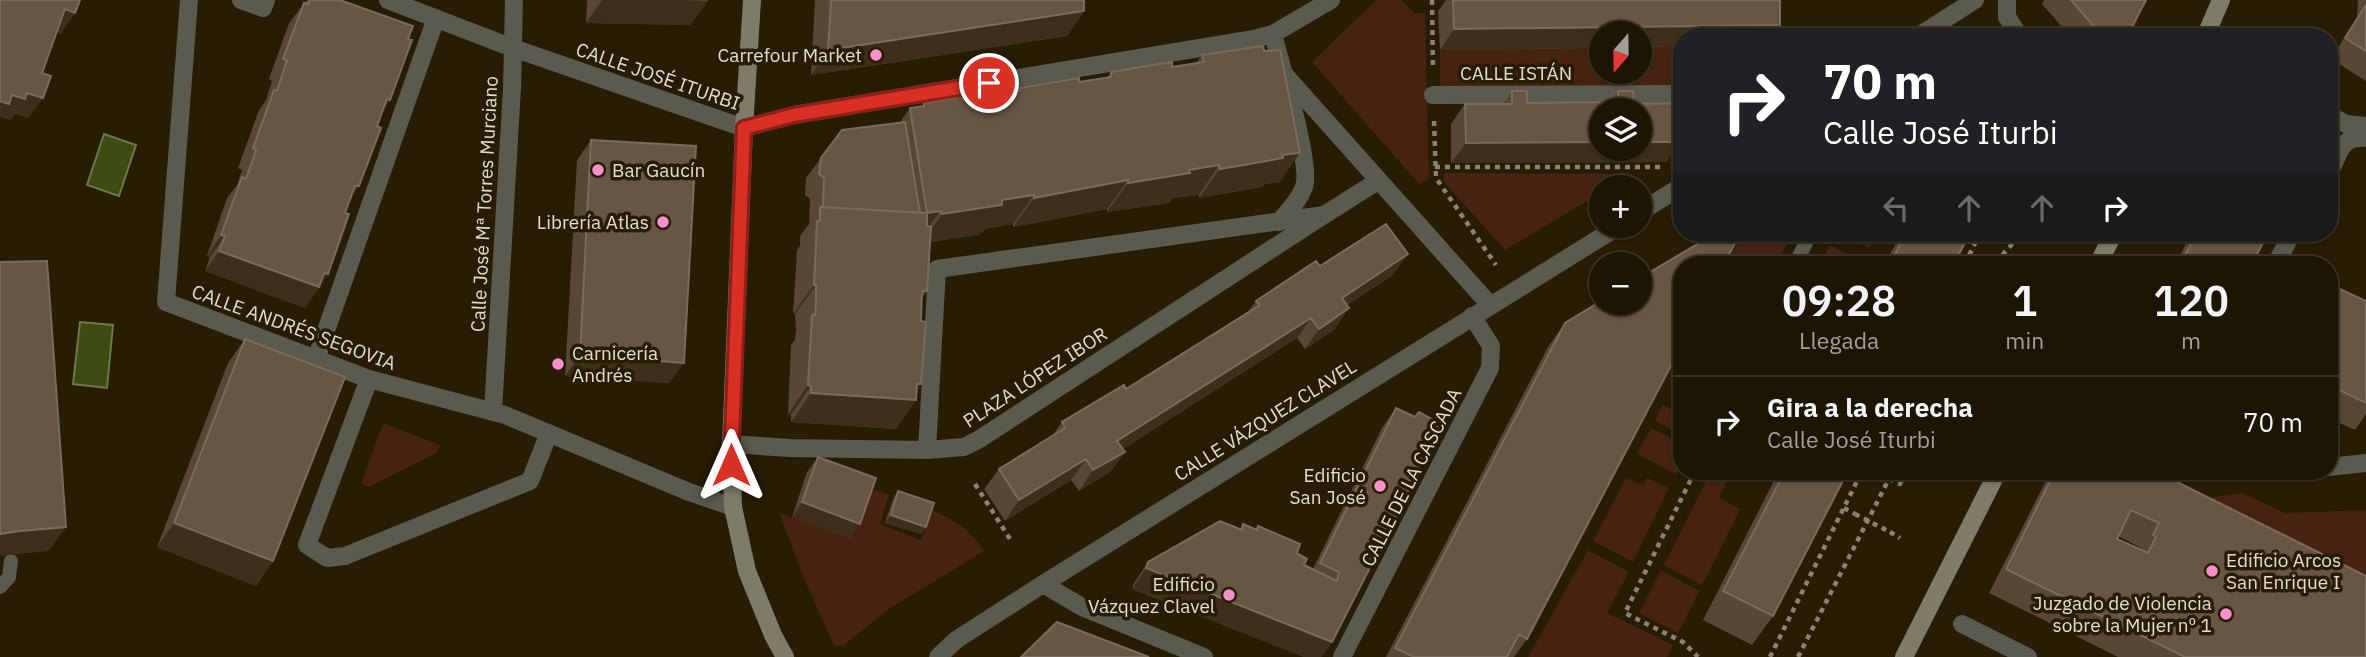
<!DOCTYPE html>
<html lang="es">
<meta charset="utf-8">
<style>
:root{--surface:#1d1503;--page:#2a2212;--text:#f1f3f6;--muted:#a09f9a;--line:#3b3425}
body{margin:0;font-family:"IBM Plex Sans",sans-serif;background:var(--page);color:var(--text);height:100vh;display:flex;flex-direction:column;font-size:26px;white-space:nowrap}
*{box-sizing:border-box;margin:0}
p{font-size:23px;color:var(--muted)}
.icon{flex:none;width:38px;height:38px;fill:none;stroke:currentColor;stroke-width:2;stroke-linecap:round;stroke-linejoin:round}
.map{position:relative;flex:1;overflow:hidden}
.details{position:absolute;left:1673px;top:256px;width:665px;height:224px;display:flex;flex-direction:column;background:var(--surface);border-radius:28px;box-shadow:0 2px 5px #0004,0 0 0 2px var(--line)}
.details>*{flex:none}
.hud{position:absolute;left:1673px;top:28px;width:665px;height:214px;border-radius:28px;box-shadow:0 2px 5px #0004,0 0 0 2px var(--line);background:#202124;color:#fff;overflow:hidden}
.needle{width:46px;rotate:200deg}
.buttons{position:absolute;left:1589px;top:21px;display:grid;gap:14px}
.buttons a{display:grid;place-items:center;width:63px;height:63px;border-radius:50%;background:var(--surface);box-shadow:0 2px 5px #0004,0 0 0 2px var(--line);font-size:35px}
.pin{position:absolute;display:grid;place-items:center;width:60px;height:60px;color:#fff;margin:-30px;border:4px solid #fff;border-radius:50%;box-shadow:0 2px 7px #0007}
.me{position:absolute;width:77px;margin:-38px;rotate:0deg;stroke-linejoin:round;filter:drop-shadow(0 0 5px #0008)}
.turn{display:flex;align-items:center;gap:24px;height:147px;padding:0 35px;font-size:32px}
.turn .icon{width:91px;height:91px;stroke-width:2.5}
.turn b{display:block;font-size:49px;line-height:60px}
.lanes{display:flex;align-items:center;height:66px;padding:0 35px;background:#0003;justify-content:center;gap:35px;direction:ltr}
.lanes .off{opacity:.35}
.eta{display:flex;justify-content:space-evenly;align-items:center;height:119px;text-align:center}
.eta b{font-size:42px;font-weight:600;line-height:49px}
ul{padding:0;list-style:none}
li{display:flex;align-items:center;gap:21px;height:91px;padding:0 35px;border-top:2px solid var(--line)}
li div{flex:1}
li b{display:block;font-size:26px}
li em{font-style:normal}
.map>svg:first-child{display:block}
.green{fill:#462211}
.water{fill:#3d4c13;stroke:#6f774b;stroke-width:2}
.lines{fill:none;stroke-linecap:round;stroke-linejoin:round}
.path{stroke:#8b8270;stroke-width:4.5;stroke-dasharray:5 5;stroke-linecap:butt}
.lane{stroke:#5a5a4e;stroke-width:14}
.street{stroke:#5a5a4e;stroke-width:18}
.secondary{stroke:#7d7c69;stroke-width:18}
.path-bridge{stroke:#8b8270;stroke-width:4.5;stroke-dasharray:5 5;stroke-linecap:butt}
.wall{fill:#594635;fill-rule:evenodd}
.shaded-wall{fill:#3f2f1a}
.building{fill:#685645;stroke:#7b6b5a;stroke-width:2;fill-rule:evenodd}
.route-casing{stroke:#8d1f18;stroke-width:18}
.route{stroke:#d93025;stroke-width:12}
.poi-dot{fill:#f890cc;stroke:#271c04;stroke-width:2.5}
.labels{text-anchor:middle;stroke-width:7;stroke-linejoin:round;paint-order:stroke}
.poi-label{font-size:19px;fill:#e3dcce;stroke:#271c04;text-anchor:end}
.street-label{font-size:19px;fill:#e3dcce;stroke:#271c04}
</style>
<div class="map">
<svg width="2366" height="657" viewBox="0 0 2366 657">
<rect width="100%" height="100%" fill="#271c04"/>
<path class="green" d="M 1376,0 L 1401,0 L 1415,13 L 1425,13 L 1429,179 L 1419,184 L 1312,62 Z
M 1682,46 L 1682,88 L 1440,87 L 1440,50 L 1601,48 L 1601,72 L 1640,72 L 1640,47 Z
M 1445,173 L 1611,174 L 1618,183 L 1610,187 L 1601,187 L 1601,193 L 1505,250 L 1443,181 Z
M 1744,233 L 1793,233 L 1776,264 L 1726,264 Z
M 1841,233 L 1877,233 L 1869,248 Z
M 1830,245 L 1862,262 L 1861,264 L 1820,264 Z
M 1680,402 L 1682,403 L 1682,435 L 1655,421 L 1663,405 L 1675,411 Z
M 383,423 L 440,445 L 437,453 L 369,487 L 361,484 Z
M 1651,428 L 1682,444 L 1682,463 L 1676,474 L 1637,454 Z
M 1711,471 L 1727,480 L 1719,498 L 1740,509 L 1702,585 L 1664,565 Z
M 1626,478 L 1643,485 L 1647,478 L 1669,488 L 1633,562 L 1593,541 Z
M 867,489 L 889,494 L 880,524 L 921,540 L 932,510 C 957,522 968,527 984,551 L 889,609 L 843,646 L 834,645 L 805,581 L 779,512 L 849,539 Z
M 2242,493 L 2285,513 L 2366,510 L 2366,577 L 2208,498 Z
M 1588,550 L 1629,572 L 1607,613 L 1673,645 L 1667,657 L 1528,657 Z
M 1661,570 L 1699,591 L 1678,633 L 1639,613 Z"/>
<path class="water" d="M 104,134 L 136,145 L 119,196 L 87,185 Z
M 80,322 L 113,325 L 107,388 L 73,384 Z"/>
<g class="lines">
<path class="path" d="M 1432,0 L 1433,70
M 1434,121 L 1436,178 L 1496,265
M 1435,167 L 1660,167
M 1965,264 L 1980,233
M 1998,264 L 2004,253 L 2022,233
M 1695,471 L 1625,613 L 1683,642 L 1698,657
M 1889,479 L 1900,484 L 1907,471
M 975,484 L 1010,539
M 1844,508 L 1855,514
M 1890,532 L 1900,538
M 1770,657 L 1862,471
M 1798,657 L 1893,471"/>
<path class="lane" d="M 1795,264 L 1811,233
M 0,587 L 9,577 L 11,561"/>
<path class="street" d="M 189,0 L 166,302 L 369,379 L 505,415 L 689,492 L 733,507
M 241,0 L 263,8 L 266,0
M 388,0 L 513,48 L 744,128 L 794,115 L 1254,39 L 1273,34 L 1331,0
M 2007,0 L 2007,17 L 2020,37
M 1273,34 C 1280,63 1312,164 1304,187 C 1299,201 1288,211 1279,222
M 1917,37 L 1975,0
M 1283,73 L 1490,305
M 1433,95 L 1682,94
M 2329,115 L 2346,124 L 2366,126
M 2329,174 C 2340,153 2339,136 2366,138
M 1640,212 L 1682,186
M 1324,215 L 937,269 L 927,450 L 964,447 L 978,440 L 1324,215 L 1378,181
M 2276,264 L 2292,233
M 316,359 L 436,18
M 369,379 L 307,545 L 327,558 L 345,556 L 530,481 L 549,433
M 493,411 L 512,88 L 514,0
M 731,444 L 789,448 L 927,450
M 2329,467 L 2366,463
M 2199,471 L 2246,473 L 2280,471
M 1043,584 L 1082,607 L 1204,657
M 1962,624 L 2028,657
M 938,657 L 956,640 L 1043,584 L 1619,226
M 1342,657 L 1490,368 L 1491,346 L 1472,316"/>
<path class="secondary" d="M 752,0 L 744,128 L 731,444 L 733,507 L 747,571 L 773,635 L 785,657
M 2205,37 L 2221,0
M 2098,264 L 2114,233
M 1904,657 L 1998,471"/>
<path class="path-bridge" d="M 1855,514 L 1890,532"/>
</g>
<path class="wall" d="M 307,0 L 340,0 L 382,112 L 359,186 L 351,198 L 345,213 L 328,274 L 305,308 L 205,271 L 210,257 L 207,256 L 227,198 L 237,185 L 242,170 L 238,168 L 259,110 L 266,100 L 272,81 L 269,79 L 289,23 Z
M 587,0 L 708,0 L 690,25 L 586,23 Z
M 815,0 L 1084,0 L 1084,11 L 1067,36 L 811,75 Z
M 1446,0 L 1780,0 L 1682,37 L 1682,46 L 1640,47 L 1601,33 L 1601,48 L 1440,50 L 1438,11 Z
M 2044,0 L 2146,0 L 2127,37 L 2071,37 L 2042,4 Z
M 2358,0 L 2366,0 L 2366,81 L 2331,59 L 2357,17 Z
M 1202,55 L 1280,182 L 1265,184 L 1262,187 L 1199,198 L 1199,195 L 1172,198 L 1169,203 L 1107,212 L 1107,209 L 1013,227 L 1013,224 L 985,229 L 981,234 L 930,242 L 927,291 L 922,298 L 921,321 L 921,384 L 917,389 L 916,400 L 896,429 L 791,422 L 791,415 L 788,414 L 791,345 L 795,340 L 796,330 L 795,314 L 793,314 L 797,250 L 800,246 L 800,236 L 809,224 L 810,199 L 805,195 L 806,178 L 821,158 L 900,122 L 910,108 L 922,106 L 924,103 L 988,96 L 1017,91 L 1019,88 L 1107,78 L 1111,72 L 1172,67 L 1196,63 Z
M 1512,91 L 1527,103 L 1610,102 L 1618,91 L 1680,142 L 1666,162 L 1451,163 L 1451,124 L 1465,104 L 1503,104 Z
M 591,140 L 669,383 L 565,376 L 577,160 Z
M 1901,233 L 1970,233 L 1954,264 L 1885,264 Z
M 2191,233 L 2268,233 L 2252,264 L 2176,264 Z
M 1320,266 L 1393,275 L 1347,305 L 1335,329 L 1305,349 L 1297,338 L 1123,449 L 1125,452 L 1110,472 L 1079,491 L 1071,480 L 1005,521 L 984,489 L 999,469 L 1052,436 L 1062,422 L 1126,389 L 1247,313 L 1256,301 Z
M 2329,284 L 2366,301 L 2366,414 L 2355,430 L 2329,418 Z
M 1565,323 L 1527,639 L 1514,657 L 1386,657 L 1548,347 Z
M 245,339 L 273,561 L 256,586 L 157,547 L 228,363 Z
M 1396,408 L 1332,642 L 1321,657 L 1304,657 L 1132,589 L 1134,583 L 1148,562 L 1240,529 L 1243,524 L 1256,529 L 1258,526 L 1297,553 L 1304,565 L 1313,569 L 1382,428 Z
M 818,457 L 850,539 L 792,517 L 807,472 Z
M 1779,471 L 1848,471 L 1773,616 L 1752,645 L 1703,620 Z
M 2051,471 L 2155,471 L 2366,657 L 2118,657 L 1989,593 ZM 2118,536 L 2141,548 L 2140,550 L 2117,539 Z
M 898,491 L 926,527 L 921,534 L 885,523 L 893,499 Z"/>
<path class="shaded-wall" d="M 602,0 L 680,0 L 708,1 L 690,25 L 586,23 Z
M 65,9 L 75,13 L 61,34 L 50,30 Z
M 1084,11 L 1067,36 L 811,75 L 828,50 Z
M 1780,25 L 1771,37 L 1682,37 L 1682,46 L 1640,47 L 1640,33 L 1601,33 L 1601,48 L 1440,50 L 1454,29 Z
M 27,93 L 43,98 L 28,118 L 15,114 L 11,120 L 0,117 L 0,101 L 12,95 Z
M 387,99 L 390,100 L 376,120 Z
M 1601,142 L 1601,149 L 1640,149 L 1640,142 L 1680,142 L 1666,162 L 1451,163 L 1466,143 Z
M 1300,153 L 1280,182 L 1265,184 L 1262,187 L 1199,198 L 1220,169 L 1282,155 Z
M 1219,165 L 1199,195 L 1172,198 L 1169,203 L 1107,212 L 1128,183 L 1189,170 Z
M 1128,180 L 1107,209 L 1013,227 L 1034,198 Z
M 355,186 L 359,186 L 345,207 Z
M 1034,195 L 1013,224 L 985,229 L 981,234 L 922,243 L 942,214 L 1002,200 Z
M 940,211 L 919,241 L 927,213 Z
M 221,235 L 225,236 L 210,257 L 207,256 Z
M 219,251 L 324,273 L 328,274 L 305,308 L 205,271 Z
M 1408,254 L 1393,275 L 1328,318 L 1342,298 Z
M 814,285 L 816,285 L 795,314 L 793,314 Z
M 1349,308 L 1335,329 L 1305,349 L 1319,329 Z
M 1311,318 L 1297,338 L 1103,462 L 1117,441 Z
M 580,355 L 684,363 L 669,383 L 565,376 Z
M 921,384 L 910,400 L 916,400 L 896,429 L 791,422 L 811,393 Z
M 808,385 L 811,386 L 791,415 L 788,414 Z
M 1125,452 L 1110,472 L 1079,491 L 1093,470 Z
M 1086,459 L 1071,480 L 1005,521 L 1019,500 Z
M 802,502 L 860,524 L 850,539 L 792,517 Z
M 891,515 L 926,527 L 921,534 L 885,523 Z
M 174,523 L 273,561 L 256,586 L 157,547 Z
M 66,527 L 49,551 L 0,556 L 0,534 L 20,531 Z
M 1146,568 L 1332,642 L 1321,657 L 1304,657 L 1132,589 Z"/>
<path class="building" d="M 0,0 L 80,0 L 75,13 L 65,9 L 42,73 L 51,76 L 43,98 L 27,93 L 25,99 L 12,95 L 9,104 L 0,101 Z
M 310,0 L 340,0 L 413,26 L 408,39 L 412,40 L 390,100 L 387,99 L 377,126 L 381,128 L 359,186 L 355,186 L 345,213 L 349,214 L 328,274 L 324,273 L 319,287 L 219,251 L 225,236 L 221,235 L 242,177 L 246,179 L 256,150 L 253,148 L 274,90 L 277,91 L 287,60 L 283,59 L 304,3 L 308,4 Z
M 831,0 L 1084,0 L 1084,11 L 828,50 Z
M 1453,0 L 1780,0 L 1780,25 L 1454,29 Z
M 2071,0 L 2146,0 L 2127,37 L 2103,37 Z
M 2366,5 L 2366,51 L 2345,38 Z
M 1263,46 L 1264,51 L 1280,50 L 1300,153 L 1282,155 L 1283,158 L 1220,169 L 1219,165 L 1189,170 L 1190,173 L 1128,183 L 1128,180 L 1034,198 L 1034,195 L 1002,200 L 1002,205 L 942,214 L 940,211 L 927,213 L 927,226 L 931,227 L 927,291 L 922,291 L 921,321 L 926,322 L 921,384 L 917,384 L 916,400 L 811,393 L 811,386 L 808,385 L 812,315 L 815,315 L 816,301 L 816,285 L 814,285 L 817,221 L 820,221 L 820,207 L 927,213 L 910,108 L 924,106 L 924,103 L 987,92 L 988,96 L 1020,91 L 1019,88 L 1079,78 L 1079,82 L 1111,77 L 1111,72 L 1172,62 L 1172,67 L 1204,62 L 1202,55 Z
M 1512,91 L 1527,91 L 1527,103 L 1618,102 L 1618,91 L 1633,91 L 1634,104 L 1681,103 L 1680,142 L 1640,142 L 1640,110 L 1601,110 L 1601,142 L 1466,143 L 1465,104 L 1512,104 Z
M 905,122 L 920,213 L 823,207 L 824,178 L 819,174 L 821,158 L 842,130 Z
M 591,140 L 696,146 L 684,363 L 580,355 Z
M 1386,224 L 1408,254 L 1342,298 L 1349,308 L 1319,329 L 1311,318 L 1117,441 L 1125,452 L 1093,470 L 1086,459 L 1019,500 L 999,469 L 1065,428 L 1062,422 L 1124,385 L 1126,389 L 1260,305 L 1256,301 L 1316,261 L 1320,266 Z
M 1716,233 L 1737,233 L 1739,236 L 1724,264 L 1682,264 L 1682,345 L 1527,639 L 1519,634 L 1507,657 L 1414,657 L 1395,648 L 1565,323 L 1601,301 L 1601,303 L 1640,303 L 1640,278 Z
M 1906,233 L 1970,233 L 1954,264 L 1890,264 Z
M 2196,233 L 2268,233 L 2252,264 L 2181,264 Z
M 47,261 L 66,527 L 20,531 L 0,534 L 0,262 Z
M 2329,284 L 2366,301 L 2366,403 L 2329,385 Z
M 245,339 L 345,377 L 273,561 L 174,523 Z
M 1396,408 L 1415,417 L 1419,412 L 1439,423 L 1401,507 L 1332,642 L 1146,568 L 1148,562 L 1220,521 L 1242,530 L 1243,524 L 1257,530 L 1258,526 L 1300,544 L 1297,553 L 1307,559 L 1304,565 L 1337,581 L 1339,572 L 1320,563 Z
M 818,457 L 876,478 L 860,524 L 802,502 Z
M 1785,471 L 1848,471 L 1773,616 L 1723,591 Z
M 2055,471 L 2155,471 L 2366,576 L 2366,657 L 2185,657 L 2006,569 ZM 2131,510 L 2159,523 L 2153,535 L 2156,537 L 2148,553 L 2117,539 Z
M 898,491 L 934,503 L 926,527 L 891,515 Z
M 1057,622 L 1149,657 L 1021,657 Z"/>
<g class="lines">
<defs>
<path id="route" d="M 731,465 L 744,128 L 794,115 L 989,83"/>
</defs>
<use href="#route" class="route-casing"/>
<use href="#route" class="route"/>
</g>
<g class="poi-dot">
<circle cx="876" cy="55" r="7"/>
<circle cx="598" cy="170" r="7"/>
<circle cx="663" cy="222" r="7"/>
<circle cx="558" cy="364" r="7"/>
<circle cx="1380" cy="486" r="7"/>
<circle cx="2212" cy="571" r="7"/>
<circle cx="1229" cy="595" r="7"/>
<circle cx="2226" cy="614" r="7"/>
</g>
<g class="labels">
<g class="poi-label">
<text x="862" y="62">Carrefour Market</text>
<text x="612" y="177" text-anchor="start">Bar Gaucín</text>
<text x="649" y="229">Librería Atlas</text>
<text x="572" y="360" text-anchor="start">Carnicería<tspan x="572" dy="22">Andrés</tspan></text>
<text x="1366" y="482">Edificio<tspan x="1366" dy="22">San José</tspan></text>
<text x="2226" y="567" text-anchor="start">Edificio Arcos<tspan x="2226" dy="22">San Enrique I</tspan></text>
<text x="1215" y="591">Edificio<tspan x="1215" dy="22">Vázquez Clavel</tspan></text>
<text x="2212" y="610">Juzgado de Violencia<tspan x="2212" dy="22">sobre la Mujer nº 1</tspan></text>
</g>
<g class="street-label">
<text x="1516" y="80">CALLE ISTÁN</text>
<text transform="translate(658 76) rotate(19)" y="7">CALLE JOSÉ ITURBI</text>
<text transform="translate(484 204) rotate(-87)" y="7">Calle José Mª Torres Murciano</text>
<text transform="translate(294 327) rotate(20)" y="7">CALLE ANDRÉS SEGOVIA</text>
<text transform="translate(1035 377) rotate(-33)" y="7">PLAZA LÓPEZ IBOR</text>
<text transform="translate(1265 420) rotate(-32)" y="7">CALLE VÁZQUEZ CLAVEL</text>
<text transform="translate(1411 477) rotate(-63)" y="7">CALLE DE LA CASCADA</text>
</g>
</g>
</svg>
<div class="buttons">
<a><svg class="needle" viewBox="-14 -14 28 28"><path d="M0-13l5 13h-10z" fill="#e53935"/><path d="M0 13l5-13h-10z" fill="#a09f9a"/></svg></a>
<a><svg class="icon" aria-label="layers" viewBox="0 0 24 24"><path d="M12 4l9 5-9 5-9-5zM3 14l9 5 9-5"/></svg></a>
<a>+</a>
<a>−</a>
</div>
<div class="pin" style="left:989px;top:83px;background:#d93025"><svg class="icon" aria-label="arrive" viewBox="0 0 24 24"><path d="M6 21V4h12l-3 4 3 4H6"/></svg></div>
<svg class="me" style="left:731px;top:465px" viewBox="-20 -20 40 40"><path d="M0-17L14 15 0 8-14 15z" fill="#d93025" stroke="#fff" stroke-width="4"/></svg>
<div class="hud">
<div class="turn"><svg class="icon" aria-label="right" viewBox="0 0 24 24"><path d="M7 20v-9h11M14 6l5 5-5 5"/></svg><div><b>70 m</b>Calle José Iturbi</div></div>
<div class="lanes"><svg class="icon off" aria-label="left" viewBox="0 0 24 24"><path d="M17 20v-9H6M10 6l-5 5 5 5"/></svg><svg class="icon off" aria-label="ahead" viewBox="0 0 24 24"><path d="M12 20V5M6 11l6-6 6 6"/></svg><svg class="icon off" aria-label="ahead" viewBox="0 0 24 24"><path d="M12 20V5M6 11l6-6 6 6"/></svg><svg class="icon" aria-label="right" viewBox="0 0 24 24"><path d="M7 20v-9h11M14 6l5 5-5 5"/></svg></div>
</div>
<section class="details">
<div class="eta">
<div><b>09:28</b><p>Llegada</p></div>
<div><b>1</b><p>min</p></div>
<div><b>120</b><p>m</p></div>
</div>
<ul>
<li><svg class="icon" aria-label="right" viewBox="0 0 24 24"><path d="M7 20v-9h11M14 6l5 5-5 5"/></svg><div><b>Gira a la derecha</b><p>Calle José Iturbi</p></div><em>70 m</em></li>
</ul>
</section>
</div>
